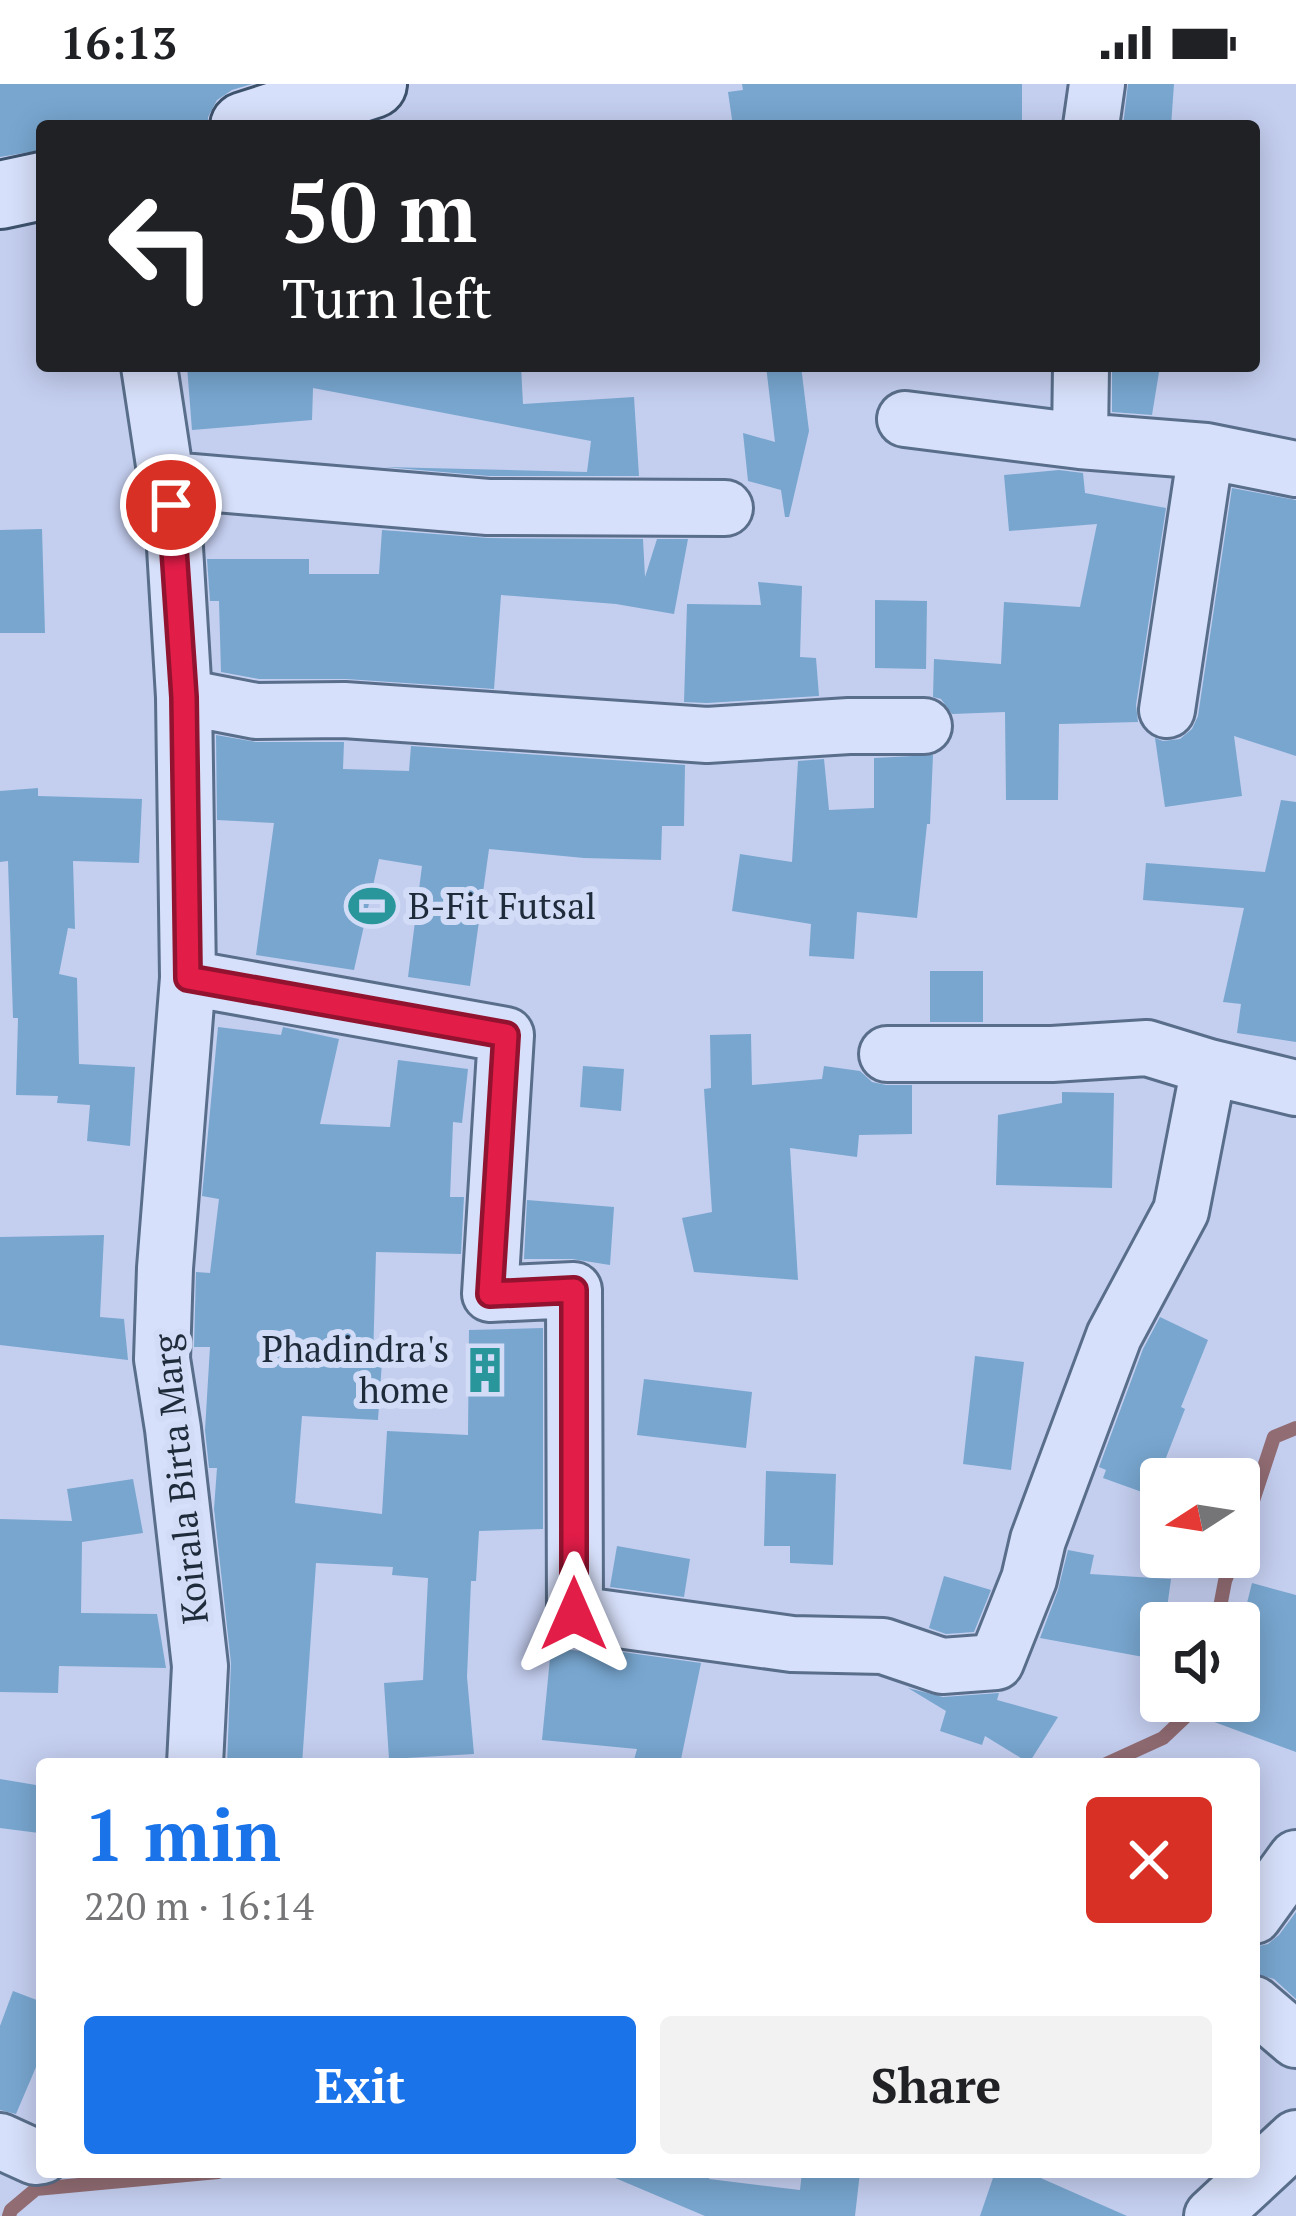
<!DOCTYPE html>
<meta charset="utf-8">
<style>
:root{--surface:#fff;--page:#f2f2f2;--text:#202124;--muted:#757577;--accent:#1a73e8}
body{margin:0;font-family:"PT Serif",serif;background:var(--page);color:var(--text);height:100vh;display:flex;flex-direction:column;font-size:45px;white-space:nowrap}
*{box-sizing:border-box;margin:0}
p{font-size:39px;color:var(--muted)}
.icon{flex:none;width:66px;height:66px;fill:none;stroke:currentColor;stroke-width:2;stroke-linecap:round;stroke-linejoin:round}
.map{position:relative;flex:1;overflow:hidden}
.sheet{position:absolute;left:36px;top:1674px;width:1224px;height:420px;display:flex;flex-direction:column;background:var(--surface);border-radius:12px;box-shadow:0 6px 30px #0003}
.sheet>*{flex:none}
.top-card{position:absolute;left:36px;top:36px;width:1224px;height:252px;border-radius:12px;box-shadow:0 6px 30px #0003;background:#202124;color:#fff;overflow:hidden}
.needle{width:78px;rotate:258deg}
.fabs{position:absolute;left:1140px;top:1374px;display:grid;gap:24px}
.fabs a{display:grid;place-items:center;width:120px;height:120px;border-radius:12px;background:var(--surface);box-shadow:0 6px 30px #0003;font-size:60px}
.pin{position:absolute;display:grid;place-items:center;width:102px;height:102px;color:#fff;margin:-51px;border:6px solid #fff;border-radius:50%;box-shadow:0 3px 12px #0007}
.me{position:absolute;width:132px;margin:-66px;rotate:0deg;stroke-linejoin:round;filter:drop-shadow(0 0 9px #0008)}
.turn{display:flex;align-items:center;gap:42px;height:252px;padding:0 48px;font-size:54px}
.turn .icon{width:156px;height:156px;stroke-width:2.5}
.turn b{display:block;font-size:84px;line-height:102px}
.round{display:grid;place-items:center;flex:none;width:126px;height:126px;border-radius:12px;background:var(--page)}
.head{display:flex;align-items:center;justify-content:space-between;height:204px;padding:0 48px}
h1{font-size:72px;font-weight:800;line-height:90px;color:var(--accent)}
.button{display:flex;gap:24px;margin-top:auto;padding:24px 48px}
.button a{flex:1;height:138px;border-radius:12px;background:var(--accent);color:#fff;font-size:48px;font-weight:800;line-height:138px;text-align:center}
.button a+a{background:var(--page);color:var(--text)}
.status{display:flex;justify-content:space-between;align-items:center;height:84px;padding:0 60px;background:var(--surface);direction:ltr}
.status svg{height:33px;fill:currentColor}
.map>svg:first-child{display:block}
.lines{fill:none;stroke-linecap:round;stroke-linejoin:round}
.stream{stroke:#916c73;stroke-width:14}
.building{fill:#78a6cf}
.street-casing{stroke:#596e8a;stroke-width:60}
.secondary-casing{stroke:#3d526c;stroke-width:72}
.street{stroke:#d7e0fa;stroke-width:54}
.secondary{stroke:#d7e0fa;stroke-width:66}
.route-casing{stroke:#92132f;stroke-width:30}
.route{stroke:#e11d48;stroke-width:21}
.labels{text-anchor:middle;stroke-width:12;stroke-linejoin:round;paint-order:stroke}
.poi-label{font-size:36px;fill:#1e2b3a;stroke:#d3dcf6;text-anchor:start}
.street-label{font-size:36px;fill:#1e2b3a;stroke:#d3dcf6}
</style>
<div class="status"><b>16:13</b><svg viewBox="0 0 49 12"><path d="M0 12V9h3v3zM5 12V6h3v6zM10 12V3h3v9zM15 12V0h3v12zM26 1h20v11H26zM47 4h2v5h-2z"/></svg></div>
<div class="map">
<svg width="1296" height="2132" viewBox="0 0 1296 2132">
<rect width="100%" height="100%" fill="#c4ceef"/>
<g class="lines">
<path class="stream" d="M 1239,1459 L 1274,1353 L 1296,1344
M 1217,1539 L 1225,1497 L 1234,1473
M 1106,1680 L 1163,1654 L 1202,1617
M 9,2132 L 11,2126 L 36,2105 L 218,2088"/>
</g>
<path class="building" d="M 0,0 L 252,0 L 232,6 L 217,16 L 208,33 L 208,42 L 42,42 L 42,66 L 0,73 Z
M 742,0 L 1022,0 L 1022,42 L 733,42 L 728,8 L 743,6 Z
M 1128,0 L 1174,0 L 1171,42 L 1123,42 Z
M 187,282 L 521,282 L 523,320 L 634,313 L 639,392 L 489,392 L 384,383 L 587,388 L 591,357 L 313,304 L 312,336 L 192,346 Z
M 766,282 L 801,282 L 809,347 L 789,433 L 785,433 L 781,406 L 748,397 L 743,349 L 775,358 Z
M 1112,282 L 1160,282 L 1152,331 L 1112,328 Z
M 1059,386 L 1083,389 L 1085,409 L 1166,424 L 1136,621 L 1138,638 L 1059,640 L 1058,716 L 1006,716 L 1005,628 L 952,630 L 941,615 L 933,613 L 934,575 L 1001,580 L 1004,518 L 1080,523 L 1097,440 L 1009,447 L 1004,391 Z
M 1232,404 L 1296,416 L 1296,672 L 1234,652 L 1242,712 L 1165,723 L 1155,654 L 1163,657 L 1180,655 L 1192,645 L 1198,632 Z
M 42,445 L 45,549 L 0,549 L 0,446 Z
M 382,446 L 488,454 L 643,455 L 645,493 L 657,455 L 688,455 L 674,530 L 616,520 L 501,511 L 494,605 L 346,595 L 259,595 L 221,588 L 219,517 L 210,517 L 207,475 L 309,475 L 309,490 L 379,490 Z
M 758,498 L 802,502 L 800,573 L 816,574 L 819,612 L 707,619 L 684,618 L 687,520 L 761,521 Z
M 875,516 L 927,517 L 926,585 L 875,584 Z
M 216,651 L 256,658 L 344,658 L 343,685 L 409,687 L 411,662 L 685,681 L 684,742 L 662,742 L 661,776 L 584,774 L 489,765 L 470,902 L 408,893 L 422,782 L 379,775 L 354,886 L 256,871 L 274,739 L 217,736 Z
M 933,671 L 930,740 L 927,740 L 917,834 L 857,828 L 854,875 L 809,872 L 811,840 L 732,827 L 740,770 L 792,778 L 798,677 L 824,675 L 829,726 L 874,724 L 874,674 Z
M 38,704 L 38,712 L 142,715 L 139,779 L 73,777 L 75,845 L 68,844 L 59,890 L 77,894 L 79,980 L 135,983 L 130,1062 L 87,1057 L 90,1021 L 57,1019 L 58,1012 L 16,1011 L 18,934 L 13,934 L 8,777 L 0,778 L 0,707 Z
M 1281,716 L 1296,718 L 1296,958 L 1237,949 L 1241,920 L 1223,918 L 1244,824 L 1143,816 L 1146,779 L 1265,788 Z
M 930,887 L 983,887 L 983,938 L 930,938 Z
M 218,943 L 281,951 L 283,943 L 339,955 L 320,1040 L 390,1043 L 398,976 L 468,985 L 462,1039 L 453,1038 L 450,1113 L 464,1113 L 461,1170 L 376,1168 L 373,1276 L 382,1277 L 378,1336 L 302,1332 L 295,1419 L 382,1430 L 387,1347 L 468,1351 L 469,1246 L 543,1244 L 543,1445 L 479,1447 L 476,1497 L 471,1497 L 467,1593 L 474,1670 L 389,1675 L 384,1599 L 423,1596 L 428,1494 L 392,1491 L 393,1483 L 316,1479 L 302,1680 L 227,1680 L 231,1579 L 214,1425 L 217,1384 L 209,1384 L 205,1346 L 210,1263 L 194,1263 L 196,1188 L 210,1189 L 219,1115 L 202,1112 Z
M 751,950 L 752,1001 L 822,995 L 824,982 L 860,987 L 872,998 L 886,1001 L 912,1001 L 912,1050 L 859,1051 L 857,1073 L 790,1064 L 798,1196 L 694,1188 L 682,1134 L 712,1128 L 704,1005 L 711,1004 L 710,951 Z
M 583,982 L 624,985 L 621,1027 L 580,1023 Z
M 1062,1008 L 1114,1009 L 1112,1104 L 996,1101 L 998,1031 L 1062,1019 Z
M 527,1116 L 614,1123 L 610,1181 L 572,1175 L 524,1175 Z
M 104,1151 L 100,1233 L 124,1235 L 128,1276 L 0,1261 L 0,1153 Z
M 1160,1233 L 1208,1256 L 1181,1323 L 1185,1325 L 1162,1384 L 1152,1381 L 1142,1408 L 1103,1394 L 1106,1386 L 1099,1383 L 1143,1265 Z
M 975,1272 L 1024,1278 L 1011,1386 L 963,1380 Z
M 644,1295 L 752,1308 L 746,1364 L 637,1351 Z
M 766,1387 L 836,1390 L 833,1481 L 790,1479 L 790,1462 L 764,1462 Z
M 133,1395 L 143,1449 L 82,1458 L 81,1529 L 157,1530 L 166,1584 L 59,1582 L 58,1609 L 0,1608 L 0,1435 L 72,1437 L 67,1405 Z
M 617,1462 L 690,1475 L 684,1513 L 610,1503 Z
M 1068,1466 L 1094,1471 L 1090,1490 L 1171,1495 L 1165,1539 L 1161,1539 L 1160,1576 L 1040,1554 L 1058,1506 Z
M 944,1492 L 991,1506 L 974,1548 L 946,1550 L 929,1544 Z
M 1252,1499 L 1296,1511 L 1296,1668 L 1168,1621 L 1169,1617 L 1239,1617 L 1239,1551 Z
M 551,1564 L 600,1569 L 601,1565 L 701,1579 L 680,1680 L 652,1680 L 634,1676 L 637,1665 L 542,1656 Z
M 908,1604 L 943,1613 L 999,1609 L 997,1616 L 1058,1633 L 1029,1679 L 985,1652 L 982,1661 L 940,1647 L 946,1627 Z
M 0,1695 L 42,1702 L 39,1749 L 0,1744 Z
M 1296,1828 L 1296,1915 L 1274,1895 L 1254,1889 L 1254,1863 L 1268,1860 L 1279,1851 Z
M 13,1907 L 42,1918 L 42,1969 L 16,2030 L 0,2026 L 0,1942 Z
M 601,2088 L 712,2088 L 709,2095 L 800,2106 L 802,2088 L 860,2088 L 855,2132 L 705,2132 Z
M 995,2088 L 1027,2088 L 1127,2132 L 980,2132 Z"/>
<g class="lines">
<defs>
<path id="street" d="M 1091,42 L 1097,0
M 149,282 L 174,447 L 184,613 L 188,894 L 506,951 L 490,1210 L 574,1206 L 575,1530 L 792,1560 L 883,1562 L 942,1582 L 996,1578 L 1029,1495 L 1038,1456 L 1114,1252 L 1181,1127 L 1209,983 L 1147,964 L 1052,970 L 887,970
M 905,335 L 1080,357 L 1206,367 L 1296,385
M 1080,357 L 1081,282
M 169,396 L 488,423 L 725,424
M 184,613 L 256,627 L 344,626 L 707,651 L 849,642 L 924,642
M 1167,626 L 1206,367
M 188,894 L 165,1184 L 162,1275 L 173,1345 L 200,1582 L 195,1680
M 1209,983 L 1296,1004
M 1254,1832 L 1296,1774
M 1254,1920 L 1296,1956
M 0,2057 L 35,2073 L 42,2072
M 1212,2132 L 1296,2054"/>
<path id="secondary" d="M 244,42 L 373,0
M 0,111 L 42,102"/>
</defs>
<use href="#street" class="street-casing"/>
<use href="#secondary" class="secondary-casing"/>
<use href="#street" class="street"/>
<use href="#secondary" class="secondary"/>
</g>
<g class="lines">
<defs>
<path id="route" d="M 171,421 L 184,613 L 188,894 L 506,951 L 490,1210 L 574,1206 L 574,1530"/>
</defs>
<use href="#route" class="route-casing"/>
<use href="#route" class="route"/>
</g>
<defs>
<symbol id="stadium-bare" viewBox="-9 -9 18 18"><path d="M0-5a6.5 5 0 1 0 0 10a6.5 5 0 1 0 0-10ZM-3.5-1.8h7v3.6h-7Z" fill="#28969b" stroke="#d3dcf6" stroke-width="2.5" paint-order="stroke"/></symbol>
<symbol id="building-bare" viewBox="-9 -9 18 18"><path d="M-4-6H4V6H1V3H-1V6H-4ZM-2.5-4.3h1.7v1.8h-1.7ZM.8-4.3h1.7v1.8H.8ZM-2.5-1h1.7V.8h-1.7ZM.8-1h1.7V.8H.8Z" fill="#28969b" stroke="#d3dcf6" stroke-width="2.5" paint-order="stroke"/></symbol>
</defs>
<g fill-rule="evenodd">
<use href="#stadium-bare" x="339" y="789" width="66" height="66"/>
<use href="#building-bare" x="452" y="1253" width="66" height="66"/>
</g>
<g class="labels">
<g class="poi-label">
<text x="408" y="835">B-Fit Futsal</text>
<text x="449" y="1278" text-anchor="end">Phadindra's<tspan x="449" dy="41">home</tspan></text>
</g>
<g class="street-label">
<text transform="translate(180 1395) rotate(-96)" y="13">Koirala Birta Marg</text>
</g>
</g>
</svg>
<div class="fabs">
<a><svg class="needle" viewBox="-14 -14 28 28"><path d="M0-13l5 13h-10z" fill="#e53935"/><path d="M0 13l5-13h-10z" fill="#757577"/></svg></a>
<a><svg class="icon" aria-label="sound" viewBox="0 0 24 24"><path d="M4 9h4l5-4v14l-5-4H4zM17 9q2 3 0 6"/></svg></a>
</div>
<div class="pin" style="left:171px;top:421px;background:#d93025"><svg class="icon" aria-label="arrive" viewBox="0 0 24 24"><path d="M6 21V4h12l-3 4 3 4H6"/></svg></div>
<svg class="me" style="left:574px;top:1530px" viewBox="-20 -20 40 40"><path d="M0-17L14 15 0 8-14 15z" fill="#e11d48" stroke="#fff" stroke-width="4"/></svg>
<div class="top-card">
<div class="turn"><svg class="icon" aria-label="left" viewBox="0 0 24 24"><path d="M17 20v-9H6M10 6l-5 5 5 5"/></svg><div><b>50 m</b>Turn left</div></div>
</div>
<section class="sheet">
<div class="head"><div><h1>1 min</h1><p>220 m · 16:14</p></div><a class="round" style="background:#d93025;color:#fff"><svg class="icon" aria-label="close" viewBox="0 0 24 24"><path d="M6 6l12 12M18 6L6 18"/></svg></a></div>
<div class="button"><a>Exit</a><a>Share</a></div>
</section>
</div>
